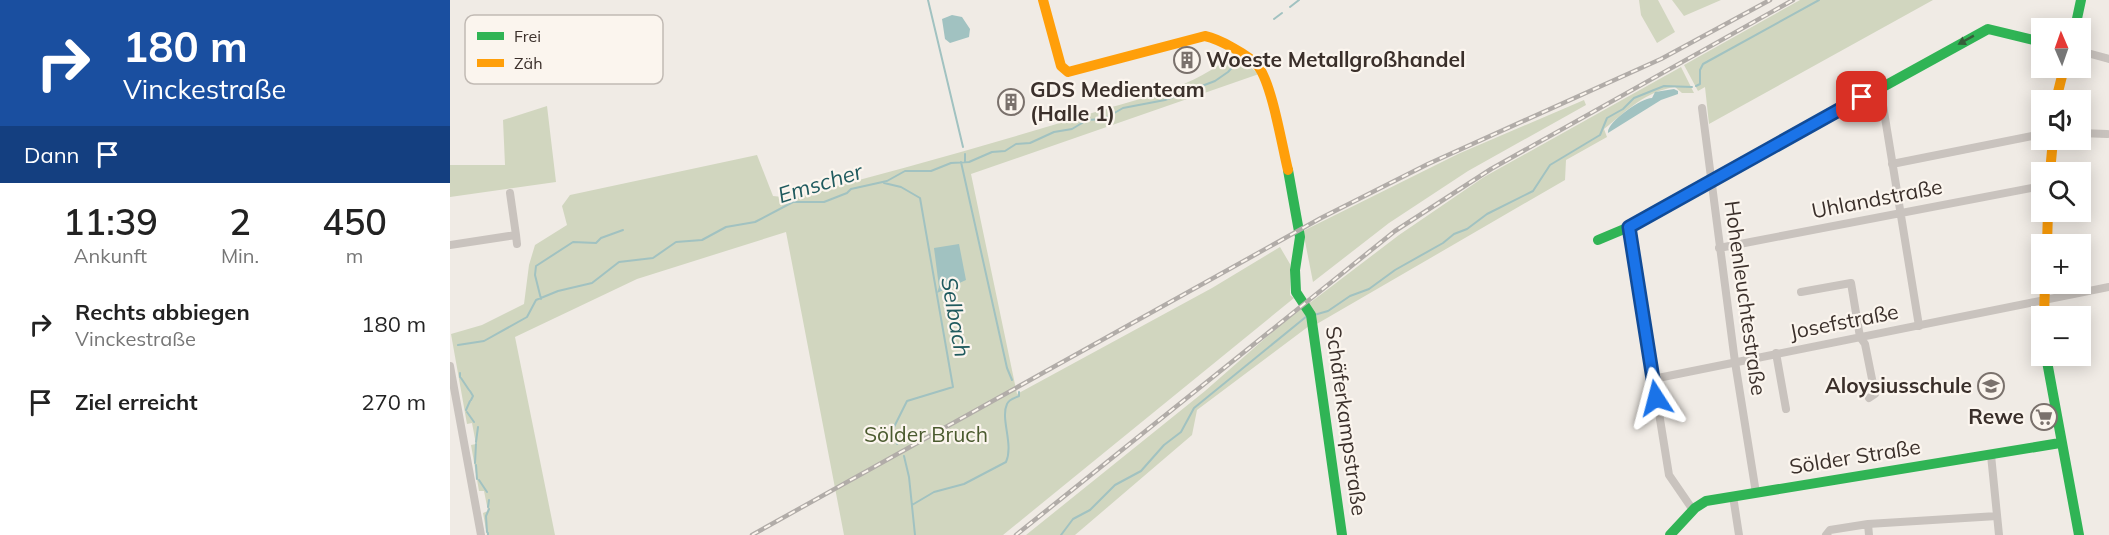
<!DOCTYPE html>
<html lang="de">
<meta charset="utf-8">
<style>
:root{--surface:#fff;--page:#f2f2f2;--text:#222;--muted:#767676}
body{margin:0;font-family:Mulish,sans-serif;background:var(--page);color:var(--text);height:100vh;display:flex;flex-direction:column;font-size:22px;white-space:nowrap}
*{box-sizing:border-box;margin:0}
p{font-size:20px;color:var(--muted)}
.icon{flex:none;width:33px;height:33px;fill:none;stroke:currentColor;stroke-width:2;stroke-linecap:round;stroke-linejoin:round}
.map{position:relative;flex:1;overflow:hidden}
.panel{display:flex;flex-direction:column;background:var(--surface);width:450px}
.panel>*{flex:none}
.hud{background:#1a4fa0;color:#fff;overflow:hidden}
.needle{width:39px;rotate:358deg}
.fabs{position:absolute;left:1581px;top:18px;display:grid;gap:12px}
.fabs a{display:grid;place-items:center;width:60px;height:60px;border-radius:0px;background:var(--surface);box-shadow:0 3px 15px #0003;font-size:30px}
.pin{position:absolute;display:grid;place-items:center;width:51px;height:51px;color:#fff;margin:-26px;border-radius:12px;box-shadow:0 3px 9px #0006}
.me{position:absolute;width:66px;margin:-33px;rotate:351deg;stroke-linejoin:round;filter:drop-shadow(0 0 4px #0008)}
.turn{display:flex;align-items:center;gap:21px;height:126px;padding:0 24px;font-size:27px}
.turn .icon{width:78px;height:78px;stroke-width:2.5}
.turn b{display:block;font-size:42px;line-height:51px}
.then{display:flex;align-items:center;height:57px;padding:0 24px;background:#0003;gap:12px;font-size:22px}
.eta{display:flex;justify-content:space-evenly;align-items:center;height:102px;text-align:center}
.eta b{font-size:36px;font-weight:600;line-height:42px}
ul{padding:0;list-style:none}
li{display:flex;align-items:center;gap:18px;height:78px;padding:0 24px}
li div{flex:1}
li b{display:block;font-size:22px}
li em{font-style:normal}
main{display:flex;flex:1;min-height:0}
.map>svg:first-child{display:block}
.green{fill:#d1d6bf}
.water{fill:#a1c2c1}
.lines{fill:none;stroke-linecap:round;stroke-linejoin:round}
.stream{stroke:#a1c2c1;stroke-width:2}
.street{stroke:#c9c3be;stroke-width:8}
.fast{stroke:#30b455;stroke-width:10}
.slow{stroke:#ff9f0a;stroke-width:10}
.rail-casing{stroke:#b1aca8;stroke-width:4.5}
.rail{stroke:#fbf5ee;stroke-width:2;stroke-dasharray:7;stroke-linecap:butt}
.oneway{fill:#375e3a}
.route-casing{stroke:#114b97;stroke-width:15}
.route{stroke:#1a73e8;stroke-width:10}
.labels{text-anchor:middle;stroke-width:4.5;stroke-linejoin:round;paint-order:stroke}
.poi-label{font-size:21px;font-weight:bold;fill:#3b302b;stroke:#fbf5ee;text-anchor:start}
.street-label{font-size:21px;fill:#3b302b;stroke:#fbf5ee}
.park-label{font-size:21px;fill:#4a5a2e;stroke:#fbf5ee}
.water-label{font-size:22px;font-style:italic;fill:#1f5a5e;stroke:#fbf5ee}
.key{fill:#fbf5ee;stroke:#c1bab4;stroke-width:1.5}
.key-label{font-size:16px;fill:#3b302b}
</style>
<main>
<section class="panel">
<div class="hud">
<div class="turn"><svg class="icon" aria-label="right" viewBox="0 0 24 24"><path d="M7 20v-9h11M14 6l5 5-5 5"/></svg><div><b>180 m</b>Vinckestraße</div></div>
<div class="then">Dann<svg class="icon" aria-label="arrive" viewBox="0 0 24 24"><path d="M6 21V4h12l-3 4 3 4H6"/></svg></div>
</div>
<div class="eta">
<div><b>11:39</b><p>Ankunft</p></div>
<div><b>2</b><p>Min.</p></div>
<div><b>450</b><p>m</p></div>
</div>
<ul>
<li><svg class="icon" aria-label="right" viewBox="0 0 24 24"><path d="M7 20v-9h11M14 6l5 5-5 5"/></svg><div><b>Rechts abbiegen</b><p>Vinckestraße</p></div><em>180 m</em></li>
<li><svg class="icon" aria-label="arrive" viewBox="0 0 24 24"><path d="M6 21V4h12l-3 4 3 4H6"/></svg><div><b>Ziel erreicht</b></div><em>270 m</em></li>
</ul>
</section>
<div class="map">
<svg width="1659" height="535" viewBox="0 0 1659 535">
<rect width="100%" height="100%" fill="#f0ebe5"/>
<path class="green" d="M 1189,0 L 1208,0 L 1225,32 L 1207,43 L 1191,15 Z
M 1222,0 L 1271,0 L 1234,16 Z
M 1350,0 L 1483,0 L 1259,124 L 1255,87 L 1248,91 L 1234,65 Z
M 783,53 L 809,74 L 521,174 L 567,394 L 762,288 L 830,247 L 840,264 L 840,295 L 844,298 L 553,535 L 394,535 L 336,232 L 187,279 L 65,337 L 105,535 L 37,535 L 33,513 L 38,511 L 34,491 L 29,491 L 21,445 L 26,444 L 22,423 L 17,424 L 1,334 L 32,325 L 74,304 L 79,265 L 85,245 L 117,225 L 112,206 L 120,195 L 307,155 L 323,196 L 342,198 C 443,171 543,144 642,113 C 689,98 747,88 783,53 Z
M 1231,67 L 1244,93 L 1232,93 L 1225,87 C 1194,92 1178,110 1154,129 L 1157,137 L 1116,160 L 1115,180 L 865,325 L 856,303 L 861,302 L 949,235 L 1034,177 Z
M 1134,100 L 1136,105 L 1018,171 L 939,223 L 863,282 L 853,231 L 1008,154 Z
M 97,106 L 106,182 L 0,197 L 0,165 L 55,165 L 53,120 Z
M 853,305 L 859,326 L 747,410 L 742,435 L 625,535 L 576,535 L 755,391 Z"/>
<path class="water" d="M 502,15 L 512,17 L 520,29 L 519,37 L 500,43 L 495,39 L 492,19 Z
M 1224,89 L 1228,91 L 1228,94 L 1211,100 L 1158,133 C 1156,123 1191,98 1202,98 L 1205,92 Z
M 509,244 L 516,280 L 487,293 L 489,287 L 484,248 Z"/>
<g class="lines">
<path class="stream" d="M 478,0 L 513,147
M 840,7 L 849,0
M 824,19 L 832,13
M 1246,86 L 1250,84 L 1250,70 L 1253,64 L 1369,0
M 515,154 L 515,162
M 511,162 L 557,368 L 562,380
M 434,183 L 451,187 L 470,198 L 503,387 L 457,401 L 442,431 L 447,444
M 91,299 L 85,275 L 86,266 L 123,242 L 146,243 L 151,238 L 173,230
M 864,315 L 878,311 L 900,296 L 919,289 L 945,270 L 993,243 L 1004,234 L 1017,229 L 1037,214 L 1083,191 L 1100,165 L 1150,135 L 1157,118 L 1173,109 L 1184,98 L 1214,86 L 1242,87
M 8,345 L 34,341 L 77,317 L 86,300 L 108,291 L 142,283 L 169,262 L 203,258 L 226,242 L 252,240 L 276,227 L 305,222 L 343,202 L 374,202 L 397,193 L 401,189 L 437,181 L 455,171 L 481,171 L 501,163 L 519,162 L 542,152 L 555,151 L 566,144 L 580,143 L 604,132 L 622,129 L 637,120 L 654,119 L 673,108 L 715,100 L 765,81 L 778,72 L 789,60
M 10,377 L 10,373
M 11,378 L 19,390
M 20,391 L 23,396 L 21,400
M 16,410 L 20,401
M 17,412 L 24,422
M 26,442 L 28,427
M 454,456 L 459,477 L 465,535
M 25,463 L 26,444
M 26,465 L 27,479
M 29,480 L 37,492
M 462,505 L 484,492 L 514,484 L 556,462 C 564,444 550,419 557,404 C 559,399 565,398 569,396 L 569,392
M 38,507 L 39,500
M 37,532 L 36,516 L 39,509
M 38,533 L 38,535
M 611,535 L 623,519 L 640,510 L 665,485 L 691,471 L 714,445 L 731,432 L 744,408 L 857,316"/>
<path class="street" d="M 1630,51 L 1659,59
M 1430,87 L 1469,326
M 1252,108 L 1285,362 L 1306,493
M 1630,133 L 1657,134
M 1442,164 L 1592,134
M 1179,227 L 1219,475 L 1243,510
M 66,235 L 67,244
M 0,245 L 66,235 L 60,193
M 1269,248 L 1592,186
M 1351,292 L 1401,283 L 1410,337 L 1415,344 L 1425,394 L 1419,398
M 1326,353 L 1336,409
M 0,366 L 31,535
M 1203,379 L 1659,287
M 1541,455 L 1549,535
M 1283,496 L 1289,535
M 1376,535 L 1380,530 L 1418,524
M 1419,535 L 1418,524 L 1547,516"/>
<path class="fast" d="M 1625,28 L 1631,0
M 838,170 L 850,237 L 845,270 L 846,292 L 861,315 L 892,535
M 1148,240 L 1179,227 L 1538,29 L 1592,42
M 1596,356 L 1629,535
M 1220,535 L 1245,508 L 1256,501 L 1610,443"/>
<path class="slow" d="M 593,0 L 611,66 L 618,72 L 755,36 C 769,39 799,55 808,66 C 822,84 832,146 838,170
M 1606,100 L 1614,68
M 1600,172 L 1603,140
M 1597,244 L 1598,212
M 1594,316 L 1595,284"/>
<defs>
<path id="rail" d="M 302,535 L 871,218 L 978,164 L 1211,59 L 1320,0
M 566,535 L 945,231 L 1041,169 L 1343,0"/>
</defs>
<use href="#rail" class="rail-casing"/>
<use href="#rail" class="rail"/>
</g>
<defs><path id="oneway-solid" d="M-6-.8H1V-3.2L6.5 0L1 3.2V.8H-6Z" transform="scale(1.5)"/></defs>
<use class="oneway" href="#oneway-solid" transform="translate(1516 40) rotate(151)"/>
<g class="lines">
<defs>
<path id="route" d="M 1206,398 L 1179,227 L 1412,97"/>
</defs>
<use href="#route" class="route-casing"/>
<use href="#route" class="route"/>
</g>
<defs>
<symbol id="building-ring" viewBox="-11 -11 22 22"><circle r="9.5" fill="#fbf5ee" stroke="#7a716c" stroke-width="1.5"/><path d="M-4-6H4V6H1V3H-1V6H-4ZM-2.5-4.3h1.7v1.8h-1.7ZM.8-4.3h1.7v1.8H.8ZM-2.5-1h1.7V.8h-1.7ZM.8-1h1.7V.8H.8Z" fill="#7a716c"/></symbol>
<symbol id="school-ring" viewBox="-11 -11 22 22"><circle r="9.5" fill="#fbf5ee" stroke="#7a716c" stroke-width="1.5"/><path d="M0-5L7-2L0 1L-7-2ZM-4 1L0 2.5L4 1V4Q0 6-4 4Z" fill="#7a716c"/></symbol>
<symbol id="supermarket-ring" viewBox="-11 -11 22 22"><circle r="9.5" fill="#fbf5ee" stroke="#7a716c" stroke-width="1.5"/><path d="M-6-5.5h2.5l.6 2H6L4.5 2H-2.5L-4.4-4H-6ZM-1.5 3.2a1.3 1.3 0 1 0 .1 0ZM3 3.2a1.3 1.3 0 1 0 .1 0Z" fill="#7a716c"/></symbol>
</defs>
<g fill-rule="evenodd">
<use href="#building-ring" x="722" y="45" width="30" height="30"/>
<use href="#building-ring" x="546" y="87" width="30" height="30"/>
<use href="#school-ring" x="1526" y="371" width="30" height="30"/>
<use href="#supermarket-ring" x="1579" y="402" width="30" height="30"/>
</g>
<g class="labels">
<g class="poi-label">
<text x="756" y="67">Woeste Metallgroßhandel</text>
<text x="580" y="97">GDS Medienteam<tspan x="580" dy="24">(Halle 1)</tspan></text>
<text x="1522" y="393" text-anchor="end">Aloysiusschule</text>
<text x="1574" y="424" text-anchor="end">Rewe</text>
</g>
<g class="street-label">
<text transform="translate(1427 199) rotate(-11)" y="7">Uhlandstraße</text>
<text transform="translate(1295 298) rotate(82)" y="7">Hohenleuchtestraße</text>
<text transform="translate(1394 322) rotate(-11)" y="7">Josefstraße</text>
<text transform="translate(896 421) rotate(82)" y="7">Schäferkampstraße</text>
<text transform="translate(1405 457) rotate(-9)" y="7">Sölder Straße</text>
</g>
<g class="park-label">
<text x="476" y="442">Sölder Bruch</text>
</g>
<g class="water-label">
<text transform="translate(370 183) rotate(-17)" y="8">Emscher</text>
<text transform="translate(506 317) rotate(80)" y="8">Selbach</text>
</g>
</g>
<rect x="15" y="15" width="198" height="69" rx="9" class="key"/>
<rect x="27" y="32" width="27" height="8" fill="#30b455"/>
<rect x="27" y="59" width="27" height="8" fill="#ff9f0a"/>
<g class="key-label">
<text x="64" y="42">Frei</text>
<text x="64" y="69">Zäh</text>
</g>
</svg>
<div class="fabs">
<a><svg class="needle" viewBox="-14 -14 28 28"><path d="M0-13l5 13h-10z" fill="#e53935"/><path d="M0 13l5-13h-10z" fill="#767676"/></svg></a>
<a><svg class="icon" aria-label="sound" viewBox="0 0 24 24"><path d="M4 9h4l5-4v14l-5-4H4zM17 9q2 3 0 6"/></svg></a>
<a><svg class="icon" aria-label="search" viewBox="0 0 24 24"><circle cx="10" cy="10" r="6"/><path d="M15 15l6 6"/></svg></a>
<a>+</a>
<a>−</a>
</div>
<div class="pin" style="left:1412px;top:97px;background:#d93025"><svg class="icon" aria-label="arrive" viewBox="0 0 24 24"><path d="M6 21V4h12l-3 4 3 4H6"/></svg></div>
<svg class="me" style="left:1206px;top:398px" viewBox="-20 -20 40 40"><path d="M0-17L14 15 0 8-14 15z" fill="#1a73e8" stroke="#fff" stroke-width="4"/></svg>
</div>
</main>
